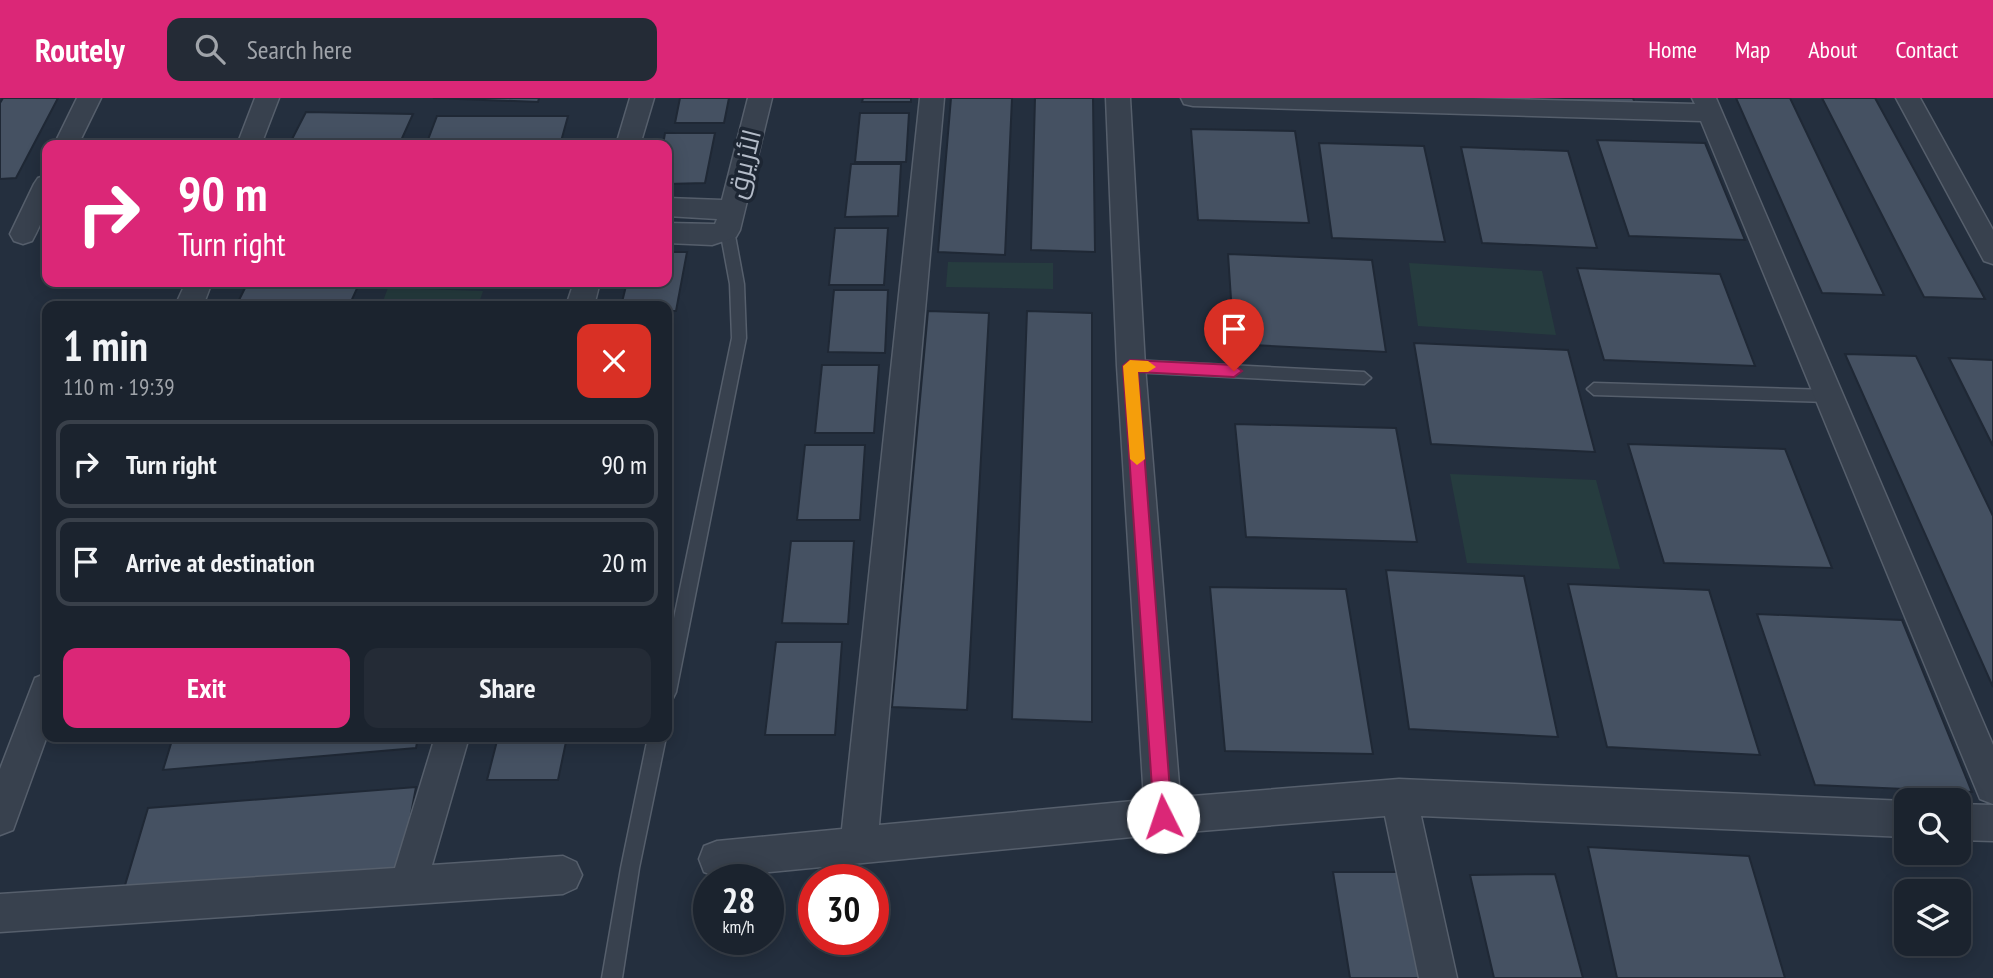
<!DOCTYPE html>
<meta charset="utf-8">
<style>
:root{--surface:#1b232e;--page:#242b36;--text:#f1f3f6;--muted:#a0a4aa;--line:#39404a;--accent:#db2777}
body{margin:0;font-family:"PT Sans Narrow",Cairo,sans-serif;background:var(--page);color:var(--text);height:100vh;display:flex;flex-direction:column;font-size:26px;white-space:nowrap}
*{box-sizing:border-box;margin:0}
p{font-size:23px;color:var(--muted)}
.icon{flex:none;width:38px;height:38px;fill:none;stroke:currentColor;stroke-width:2;stroke-linecap:round;stroke-linejoin:round}
.map{position:relative;flex:1;overflow:hidden}
.drawer{position:absolute;left:42px;top:203px;width:630px;height:441px;display:flex;flex-direction:column;background:var(--surface);border-radius:14px;box-shadow:0 4px 18px #0003,0 0 0 2px var(--line)}
.drawer>*{flex:none}
.hud{position:absolute;left:42px;top:42px;width:630px;height:147px;border-radius:14px;box-shadow:0 4px 18px #0003,0 0 0 2px var(--line);background:#db2777;color:#fff;overflow:hidden}
.fabs{position:absolute;left:1894px;top:690px;display:grid;gap:14px}
.fabs a{display:grid;place-items:center;width:77px;height:77px;border-radius:14px;background:var(--surface);box-shadow:0 4px 18px #0003,0 0 0 2px var(--line);font-size:35px}
.speed{position:absolute;left:693px;top:766px;display:flex;gap:14px;font-size:35px;font-weight:700;text-align:center}
.speed>*{display:grid;place-content:center;width:91px;height:91px;border-radius:50%;background:var(--surface);box-shadow:0 4px 18px #0003,0 0 0 2px var(--line);line-height:1}
.speed small{font-size:18px;font-weight:400}
.speed .limit{border:10px solid #d22;background:#fff;color:#111}
.pin{position:absolute;display:grid;place-items:center;width:60px;height:60px;color:#fff;margin:-72px -30px;border-radius:50% 50% 50% 0;rotate:-45deg;box-shadow:0 0 7px #0007}
.pin .icon{rotate:45deg}
.me{position:absolute;width:77px;margin:-38px;rotate:356deg;stroke-linejoin:round;filter:drop-shadow(0 0 5px #0008)}
.turn{display:flex;align-items:center;gap:24px;height:147px;padding:0 21px;font-size:32px}
.turn .icon{width:91px;height:91px;stroke-width:2.5}
.turn b{display:block;font-size:49px;line-height:60px}
.round{display:grid;place-items:center;flex:none;width:74px;height:74px;border-radius:14px;background:var(--page)}
.headline{display:flex;align-items:center;justify-content:space-between;height:119px;padding:0 21px}
h1{font-size:42px;font-weight:600;line-height:52px}
.primary-button{display:flex;gap:14px;margin-top:auto;padding:14px 21px}
.primary-button a{flex:1;height:80px;border-radius:14px;background:var(--accent);color:#fff;font-size:28px;font-weight:600;line-height:80px;text-align:center}
.primary-button a+a{background:var(--page);color:var(--text)}
ul{padding:0;list-style:none}
li{display:flex;align-items:center;gap:21px;height:88px;margin:0 14px 10px;padding:0 7px;border:4px solid var(--line);border-radius:14px}
li div{flex:1}
li b{display:block;font-size:26px}
li em{font-style:normal}
header{display:flex;align-items:center;gap:42px;box-sizing:border-box;height:98px;padding:0 35px;background:var(--accent);color:#fff}
header strong{font-size:33px}
nav{display:flex;gap:38px;margin-inline-start:auto;font-size:24px}
.search{width:490px;height:63px;background:var(--page);display:flex;align-items:center;gap:18px;box-sizing:border-box;padding:0 24px;border-radius:14px;color:var(--muted);font-size:26px}
.map>svg:first-child{display:block}
.green{fill:#263c3f}
.building{fill:#455162;stroke:#1f2835;stroke-width:2}
.lines{fill:none;stroke-linecap:round;stroke-linejoin:round}
.service-casing{stroke:#565f6c;stroke-width:3}
.minor-casing{stroke:#565f6c;stroke-width:3}
.service{fill:#38414e;fill-rule:evenodd}
.minor{fill:#38414e;fill-rule:evenodd}
.route{fill:#db2777;stroke:#8e194d;stroke-width:2}
.slow{fill:#f59e0b}
.labels{text-anchor:middle;stroke-width:7;stroke-linejoin:round;paint-order:stroke}
.street-label{font-size:26px;fill:#b4bcc9;stroke:#1d2633}
</style>
<header>
<strong>Routely</strong>
<div class="search"><svg class="icon" aria-label="search" viewBox="0 0 24 24"><circle cx="10" cy="10" r="6"/><path d="M15 15l6 6"/></svg>Search here</div>
<nav><a>Home</a><a>Map</a><a>About</a><a>Contact</a></nav>
</header>
<div class="map">
<svg width="1993" height="880" viewBox="0 0 1993 880">
<rect width="100%" height="100%" fill="#242f3e"/>
<path class="green" d="M 948,164 L 1053,165 L 1053,191 L 946,189 Z
M 1409,165 L 1542,173 L 1556,237 L 1418,228 Z
M 388,190 L 483,193 L 478,208 L 381,208 Z
M 1450,376 L 1596,382 L 1620,471 L 1467,465 Z"/>
<path class="building" d="M 3,0 L 58,0 L 16,80 L 0,81 L 0,5 Z
M 433,0 L 539,0 L 538,4 Z
M 680,0 L 729,0 L 724,25 L 675,25 Z
M 863,0 L 911,0 L 911,4 L 862,4 Z
M 951,0 L 1012,0 L 1005,157 L 938,154 Z
M 1035,0 L 1093,0 L 1095,154 L 1031,152 Z
M 1525,0 L 1633,0 L 1636,9 L 1527,4 Z
M 1736,0 L 1790,0 L 1884,197 L 1822,195 Z
M 1822,0 L 1875,0 L 1985,201 L 1924,199 Z
M 306,14 L 413,16 L 399,47 L 289,47 Z
M 860,15 L 909,15 L 906,64 L 855,64 Z
M 437,18 L 568,18 L 560,47 L 426,47 Z
M 1191,31 L 1295,33 L 1309,125 L 1198,122 Z
M 665,35 L 715,35 L 705,85 L 667,86 L 667,47 L 663,47 Z
M 1597,42 L 1705,45 L 1745,142 L 1629,138 Z
M 1319,45 L 1424,48 L 1445,144 L 1332,140 Z
M 1461,49 L 1568,53 L 1597,150 L 1482,145 Z
M 851,66 L 901,66 L 898,118 L 845,119 Z
M 835,130 L 888,130 L 884,187 L 829,187 Z
M 667,154 L 687,154 L 676,213 L 667,213 L 667,208 L 621,208 L 627,184 L 667,184 Z
M 1228,156 L 1372,162 L 1386,254 L 1234,246 Z
M 1577,170 L 1720,176 L 1755,268 L 1604,262 Z
M 248,184 L 360,184 L 349,208 L 236,208 Z
M 834,192 L 888,192 L 885,255 L 828,254 Z
M 928,213 L 989,215 L 967,612 L 892,609 Z
M 1027,213 L 1092,215 L 1092,624 L 1012,621 Z
M 1414,245 L 1568,252 L 1595,354 L 1431,346 Z
M 1845,256 L 1916,258 L 1993,418 L 1993,589 Z
M 1949,260 L 1993,262 L 1993,348 Z
M 822,267 L 879,267 L 874,335 L 815,335 Z
M 1235,326 L 1396,330 L 1417,444 L 1246,439 Z
M 1628,346 L 1785,351 L 1832,470 L 1664,465 Z
M 805,347 L 865,347 L 860,422 L 797,422 Z
M 791,443 L 854,443 L 848,526 L 782,525 Z
M 1386,472 L 1524,478 L 1558,639 L 1409,631 Z
M 1568,486 L 1709,492 L 1760,657 L 1607,649 Z
M 1210,489 L 1346,491 L 1373,656 L 1225,653 Z
M 1757,516 L 1902,522 L 1972,694 L 1815,687 Z
M 776,544 L 842,544 L 835,637 L 765,637 Z
M 173,639 L 418,639 L 416,650 L 163,672 Z
M 498,639 L 567,639 L 558,682 L 487,682 Z
M 416,689 L 401,770 L 123,794 L 148,710 Z
M 1588,749 L 1749,758 L 1785,880 L 1617,880 Z
M 1333,774 L 1407,774 L 1427,880 L 1350,880 Z
M 1555,776 L 1583,880 L 1494,880 L 1470,777 Z"/>
<g class="lines">
<defs>
<path id="service" d="M 727,127 L 734,132 L 744,186 L 746,240 L 676,594 L 673,600 L 667,602 L 667,554 L 732,240 L 730,186 L 720,132 Z
M 1131,262 L 1364,274 L 1371,280 L 1364,286 L 1131,274 L 1124,268 Z
M 1594,285 L 1829,292 L 1836,298 L 1829,304 L 1594,297 L 1587,291 Z
M 648,639 L 666,639 L 639,770 L 622,880 L 602,880 L 621,770 Z"/>
<path id="minor" d="M 77,0 L 101,0 L 78,47 L 54,47 Z
M 255,0 L 279,0 L 261,47 L 237,47 Z
M 630,0 L 654,0 L 640,47 L 616,47 Z
M 748,0 L 772,0 L 740,132 L 736,139 L 712,147 L 667,145 L 667,125 L 715,126 L 717,121 L 667,118 L 667,100 L 722,102 Z
M 920,0 L 944,0 L 879,727 L 1144,702 L 1117,268 L 1106,0 L 1130,0 L 1145,268 L 1180,699 L 1399,681 L 1906,703 L 1906,739 L 1421,718 L 1457,880 L 1419,880 L 1385,718 L 1163,736 L 717,779 L 704,774 L 699,761 L 704,748 L 717,743 L 842,731 Z
M 1181,0 L 1473,0 L 1695,6 L 1692,0 L 1716,0 L 1993,647 L 1993,706 L 1980,701 L 1701,23 L 1193,8 L 1184,6 Z
M 1896,0 L 1920,0 L 1993,132 L 1993,166 L 1984,163 Z
M 47,77 C 48,104 46,118 32,143 L 23,146 L 14,143 L 10,136 L 34,86 L 38,80 Z
M 186,184 L 212,184 L 203,208 L 175,208 Z
M 574,184 L 600,184 L 594,208 L 566,208 Z
M 47,575 L 47,638 L 13,732 L 0,737 L 0,671 L 35,580 Z
M 435,639 L 469,639 L 432,767 L 563,758 L 576,764 L 582,777 L 576,790 L 563,796 L 0,834 L 0,796 L 395,770 Z
M 1958,706 L 1993,707 L 1993,743 L 1958,742 Z"/>
</defs>
<use href="#service" class="service-casing"/>
<use href="#minor" class="minor-casing"/>
<use href="#service" class="service"/>
<use href="#minor" class="minor"/>
</g>
<path class="route" d="M 1130,262 L 1234,267 L 1242,273 L 1234,279 L 1138,274 L 1172,719 L 1170,725 L 1163,728 L 1157,725 L 1154,719 L 1123,268 Z"/>
<path class="slow" d="M 1130,262 L 1148,263 L 1156,269 L 1148,274 L 1138,274 L 1145,361 L 1137,367 L 1130,361 L 1123,268 Z"/>
<g class="labels">
<g class="street-label">
<text transform="translate(744 66) rotate(-76)" y="9">الأزيرق</text>
</g>
</g>
</svg>
<div class="fabs">
<a><svg class="icon" aria-label="search" viewBox="0 0 24 24"><circle cx="10" cy="10" r="6"/><path d="M15 15l6 6"/></svg></a>
<a><svg class="icon" aria-label="layers" viewBox="0 0 24 24"><path d="M12 4l9 5-9 5-9-5zM3 14l9 5 9-5"/></svg></a>
</div>
<div class="speed"><div>28<small>km/h</small></div><div class="limit">30</div></div>
<div class="pin" style="left:1234px;top:273px;background:#d93025"><svg class="icon" aria-label="arrive" viewBox="0 0 24 24"><path d="M6 21V4h12l-3 4 3 4H6"/></svg></div>
<svg class="me" style="left:1163px;top:719px" viewBox="-20 -20 40 40"><circle r="19" fill="#fff"/><path d="M0-13L10 11 0 6-10 11z" fill="#db2777"/></svg>
<div class="hud">
<div class="turn"><svg class="icon" aria-label="right" viewBox="0 0 24 24"><path d="M7 20v-9h11M14 6l5 5-5 5"/></svg><div><b>90 m</b>Turn right</div></div>
</div>
<section class="drawer">
<div class="headline"><div><h1>1 min</h1><p>110 m · 19:39</p></div><a class="round" style="background:#d93025;color:#fff"><svg class="icon" aria-label="close" viewBox="0 0 24 24"><path d="M6 6l12 12M18 6L6 18"/></svg></a></div>
<ul>
<li><svg class="icon" aria-label="right" viewBox="0 0 24 24"><path d="M7 20v-9h11M14 6l5 5-5 5"/></svg><div><b>Turn right</b></div><em>90 m</em></li>
<li><svg class="icon" aria-label="arrive" viewBox="0 0 24 24"><path d="M6 21V4h12l-3 4 3 4H6"/></svg><div><b>Arrive at destination</b></div><em>20 m</em></li>
</ul>
<div class="primary-button"><a>Exit</a><a>Share</a></div>
</section>
</div>
